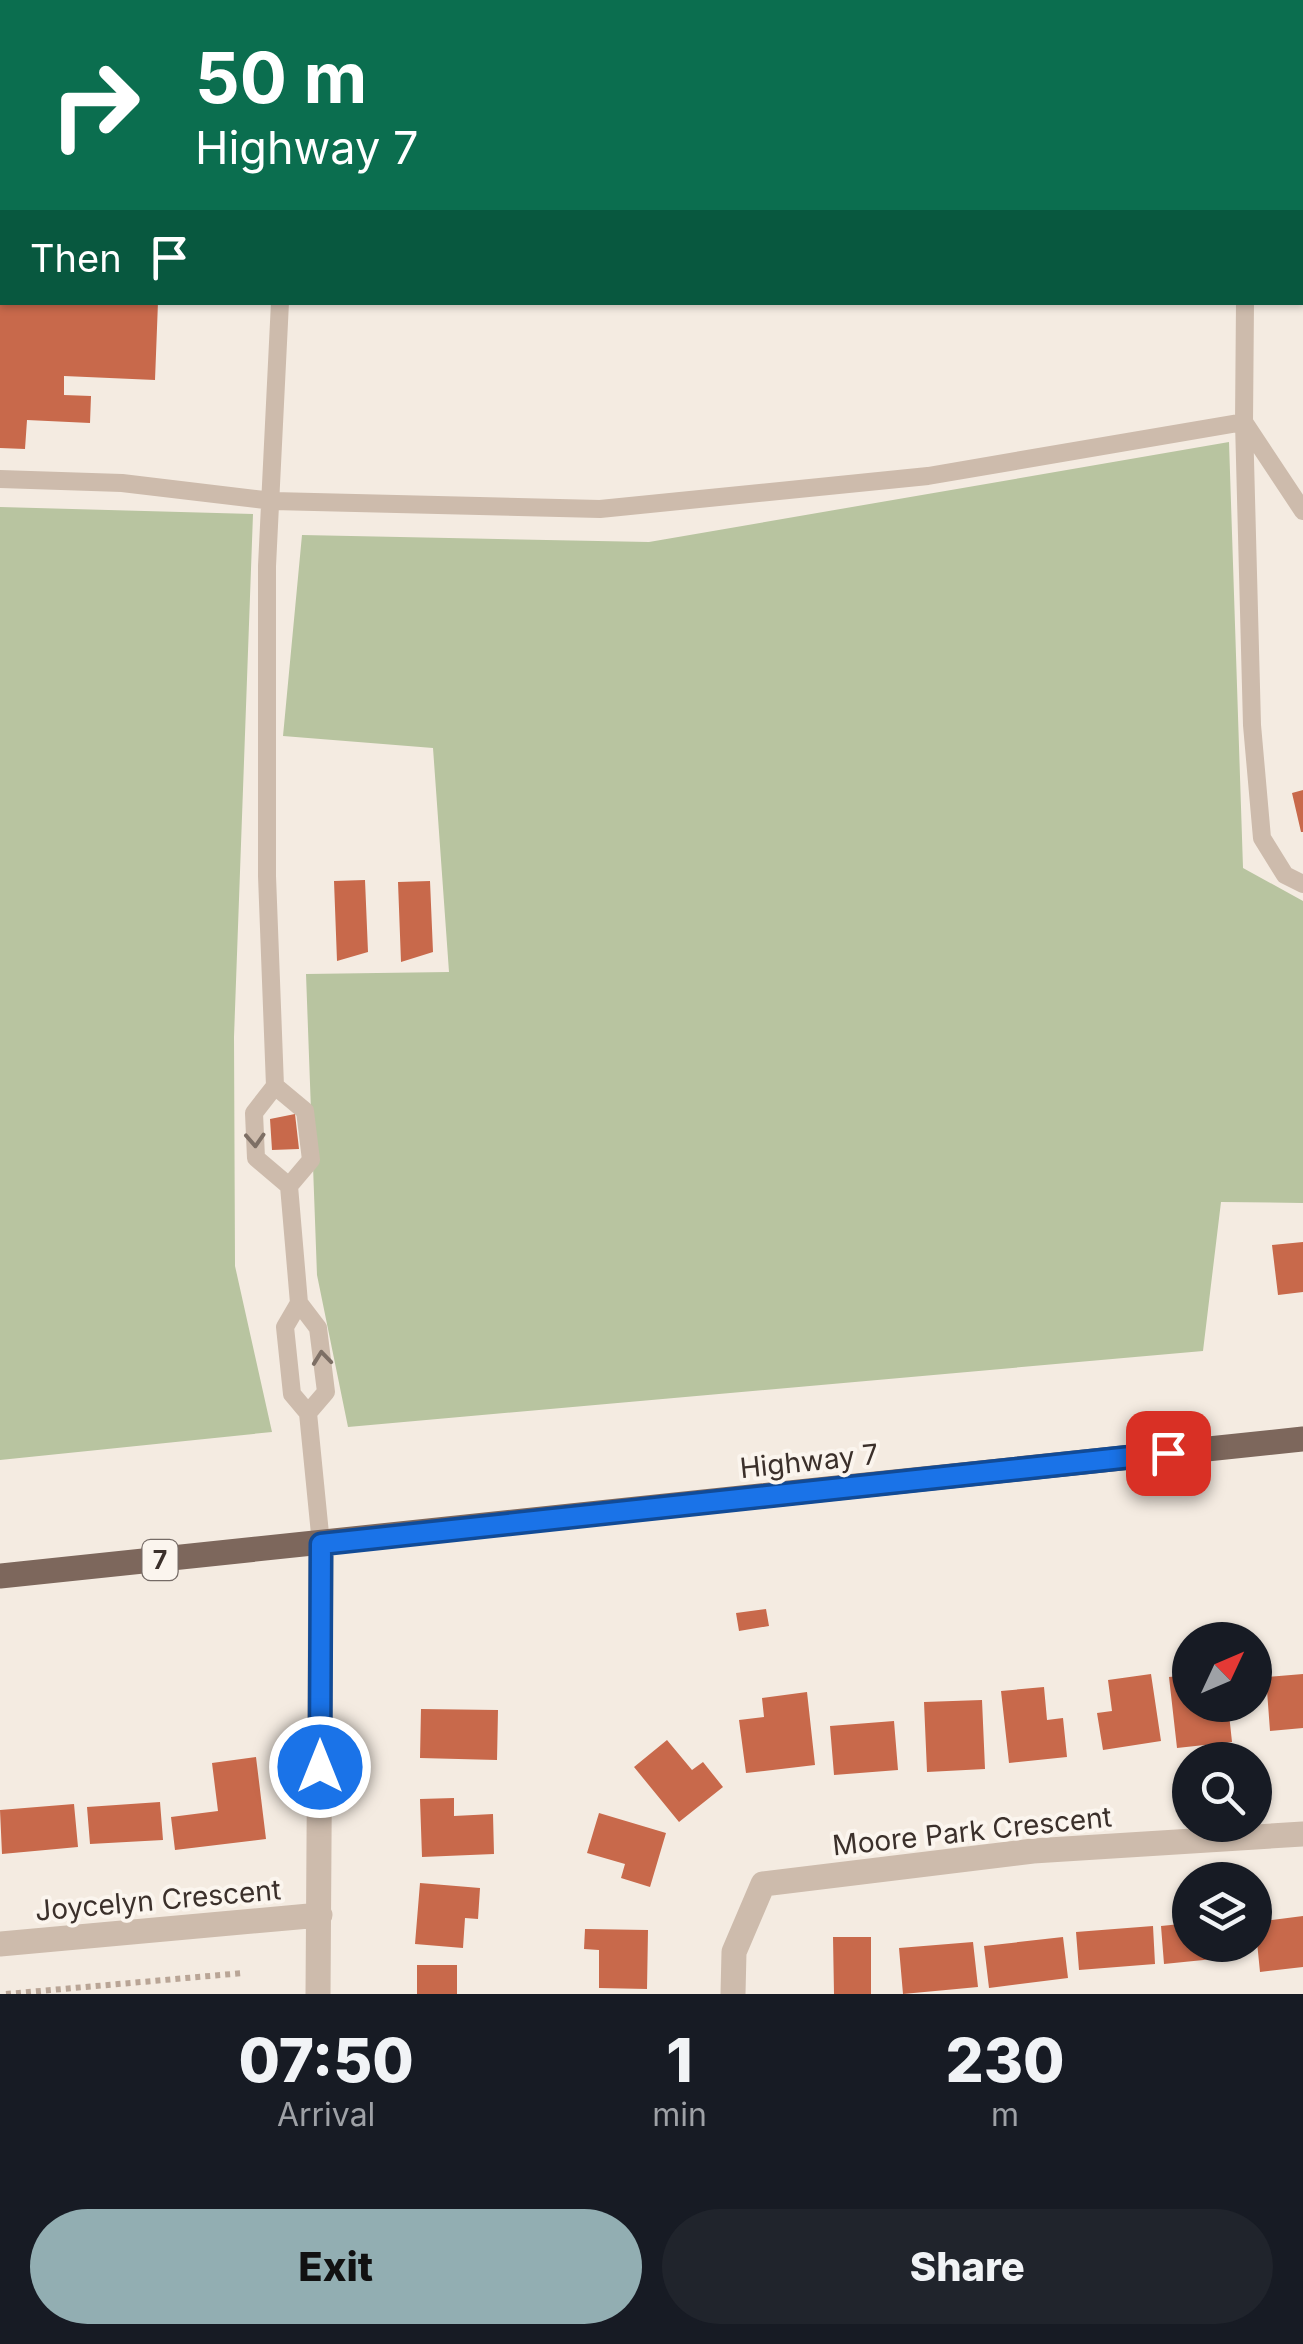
<!DOCTYPE html>
<style>
:root{--surface:#171b24;--page:#20242c;--text:#f1f3f6;--muted:#9ea1a6;--accent:#92aeb2}
body{margin:0;font-family:Inter,sans-serif;background:var(--page);color:var(--text);height:100vh;display:flex;flex-direction:column;font-size:38px;white-space:nowrap}
*{box-sizing:border-box;margin:0}
p{font-size:32px;color:var(--muted)}
.icon{flex:none;width:55px;height:55px;fill:none;stroke:currentColor;stroke-width:2;stroke-linecap:round;stroke-linejoin:round}
.map{position:relative;height:1994px;overflow:hidden}
.panel{display:flex;flex-direction:column;background:var(--surface);flex:1}
.panel>*{flex:none}
.hud{position:absolute;left:0px;top:0px;width:1305px;height:305px;box-shadow:0 2px 8px #0004;background:#0b6e4f;color:#fff;overflow:hidden}
.needle{width:65px;rotate:46deg}
.tools{position:absolute;left:1172px;top:1622px;display:grid;gap:20px}
.tools a{display:grid;place-items:center;width:100px;height:100px;border-radius:50%;background:var(--surface);box-shadow:0 2px 8px #0004;font-size:50px}
.pin{position:absolute;display:grid;place-items:center;width:85px;height:85px;color:#fff;margin:-42px;border-radius:20px;box-shadow:0 5px 15px #0006}
.me{position:absolute;width:110px;margin:-55px;rotate:0deg;stroke-linejoin:round;filter:drop-shadow(0 0 8px #0008)}
.turn{display:flex;align-items:center;gap:35px;height:210px;padding:0 30px;font-size:45px}
.turn .icon{width:130px;height:130px;stroke-width:2.5}
.turn b{display:block;font-size:70px;line-height:85px}
.then{display:flex;align-items:center;height:95px;padding:0 30px;background:#0003;gap:20px;font-size:38px}
.eta{display:flex;justify-content:space-evenly;align-items:center;height:170px;text-align:center}
.eta b{font-size:60px;font-weight:800;line-height:70px}
.primary-button{display:flex;gap:20px;margin-top:auto;padding:20px 30px}
.primary-button a{flex:1;height:115px;border-radius:60px;background:var(--accent);color:#111;font-size:40px;font-weight:800;line-height:115px;text-align:center}
.primary-button a+a{background:var(--page);color:var(--text)}
.map>svg:first-child{display:block}
.green{fill:#b8c4a0}
.building{fill:#c8694b}
.lines{fill:none;stroke-linecap:round;stroke-linejoin:round}
.path{stroke:#b9a596;stroke-width:6;stroke-dasharray:5 5;stroke-linecap:butt}
.lane{stroke:#cdbbac;stroke-width:18}
.street{stroke:#cdbbac;stroke-width:25}
.primary{stroke:#7d675c;stroke-width:25}
.oneway{stroke:#7d6f65}
.route-casing{stroke:#114b97;stroke-width:25}
.route{stroke:#1a73e8;stroke-width:18}
.labels{text-anchor:middle;stroke-width:8;stroke-linejoin:round;paint-order:stroke}
.shield{fill:#fbf5ee;stroke:#756b66;stroke-width:2.5}
.shield-label{font-size:25px;font-weight:bold;fill:#3b302b}
.street-label{font-size:28px;fill:#3b302b;stroke:#fbf5ee}
</style>
<div class="map">
<svg width="1303" height="1994" viewBox="0 0 1303 1994">
<rect width="100%" height="100%" fill="#f4ebe1"/>
<path class="green" d="M 1229,442 L 1243,868 L 1303,901 L 1303,1203 L 1221,1202 L 1203,1351 L 348,1427 L 317,1275 L 306,974 L 449,972 L 433,748 L 283,736 L 302,535 L 649,542 Z
M 0,507 L 253,514 L 234,1037 L 235,1266 L 272,1432 L 0,1460 Z"/>
<path class="building" d="M 0,302 L 158,302 L 155,380 L 64,376 L 64,395 L 91,396 L 90,423 L 27,420 L 25,449 L 0,448 Z
M 1303,790 L 1303,832 L 1301,832 L 1292,793 Z
M 365,880 L 368,952 L 337,961 L 334,881 Z
M 430,881 L 433,952 L 401,962 L 398,882 Z
M 295,1114 L 299,1149 L 272,1150 L 270,1119 Z
M 1303,1242 L 1303,1292 L 1278,1295 L 1272,1245 Z
M 766,1609 L 769,1626 L 739,1631 L 736,1613 Z
M 1151,1674 L 1161,1741 L 1103,1750 L 1097,1713 L 1112,1711 L 1108,1680 Z
M 1303,1674 L 1303,1728 L 1270,1731 L 1266,1677 Z
M 1190,1675 L 1190,1705 L 1213,1705 L 1214,1716 L 1229,1714 L 1232,1742 L 1177,1748 L 1169,1677 Z
M 1044,1687 L 1047,1720 L 1063,1718 L 1067,1757 L 1009,1763 L 1001,1691 Z
M 807,1692 L 815,1765 L 746,1773 L 739,1720 L 764,1717 L 762,1698 Z
M 982,1700 L 985,1769 L 927,1772 L 924,1702 Z
M 421,1709 L 498,1710 L 497,1760 L 420,1758 Z
M 894,1721 L 898,1770 L 834,1775 L 830,1726 Z
M 667,1740 L 692,1770 L 703,1762 L 723,1787 L 679,1822 L 634,1767 Z
M 256,1757 L 266,1839 L 175,1850 L 171,1817 L 218,1811 L 212,1763 Z
M 454,1798 L 454,1816 L 493,1814 L 494,1854 L 422,1857 L 420,1799 Z
M 160,1802 L 163,1840 L 90,1844 L 87,1807 Z
M 74,1804 L 78,1847 L 2,1854 L 0,1810 Z
M 599,1813 L 666,1833 L 650,1887 L 621,1878 L 625,1864 L 587,1853 Z
M 420,1883 L 480,1888 L 478,1919 L 465,1918 L 463,1948 L 415,1944 Z
M 1303,1916 L 1303,1967 L 1260,1972 L 1255,1922 Z
M 1190,1923 L 1190,1945 L 1241,1945 L 1243,1956 L 1164,1964 L 1161,1926 Z
M 1153,1926 L 1155,1964 L 1079,1970 L 1076,1932 Z
M 585,1929 L 648,1930 L 647,1989 L 599,1988 L 599,1950 L 584,1949 Z
M 833,1937 L 871,1937 L 871,1994 L 834,1994 Z
M 1063,1937 L 1068,1978 L 989,1988 L 984,1946 Z
M 973,1942 L 978,1987 L 903,1994 L 899,1948 Z
M 417,1965 L 457,1965 L 457,1994 L 417,1994 Z"/>
<g class="lines">
<path class="path" d="M 192,2 L 192,0
M 715,2 L 715,0
M 6,1994 L 243,1973"/>
<path class="lane" d="M 291,2 L 291,0
M 1245,2 L 1245,0
M 280,302 L 267,566 L 267,876 L 275,1086 L 254,1113 L 256,1158 L 289,1186
M 1245,302 L 1244,422 L 1303,511
M 0,479 L 122,483 L 273,501 L 600,509 L 928,476 L 1244,422 L 1252,725 L 1262,838 L 1285,875 L 1303,884
M 275,1086 L 305,1111 L 311,1160 L 289,1186 L 299,1303 L 318,1328 L 326,1392 L 308,1413
M 299,1303 L 285,1327 L 292,1394 L 308,1413 L 321,1544"/>
<path class="street" d="M 0,1944 L 320,1915
M 318,1994 L 321,1544
M 733,1994 L 734,1952 L 763,1884 L 1033,1851 L 1303,1834"/>
<path class="primary" d="M 0,1576 L 1303,1439"/>
</g>
<defs><path id="oneway-chevron" d="M-2-3.5L2.5 0L-2 3.5" fill="none" stroke-width="1.6" stroke-linecap="round" stroke-linejoin="round" transform="scale(2.5)"/></defs>
<g class="oneway">
<use href="#oneway-chevron" transform="translate(255 1140) rotate(87)"/>
<use href="#oneway-chevron" transform="translate(322 1358) rotate(-96)"/>
</g>
<g class="lines">
<defs>
<path id="route" d="M 320,1767 L 321,1544 L 1168,1453"/>
</defs>
<use href="#route" class="route-casing"/>
<use href="#route" class="route"/>
</g>
<g class="labels">
<rect class="shield" x="142.5" y="1540" width="35" height="40" rx="8"/>
<g class="shield-label">
<text x="160" y="1569">7</text>
</g>
<g class="street-label">
<text transform="translate(809 1461) rotate(-6)" y="10">Highway 7</text>
<text transform="translate(972 1831) rotate(-6)" y="10">Moore Park Crescent</text>
<text transform="translate(158 1900) rotate(-5)" y="10">Joycelyn Crescent</text>
</g>
</g>
</svg>
<div class="tools">
<a><svg class="needle" viewBox="-14 -14 28 28"><path d="M0-13l5 13h-10z" fill="#e53935"/><path d="M0 13l5-13h-10z" fill="#9ea1a6"/></svg></a>
<a><svg class="icon" aria-label="search" viewBox="0 0 24 24"><circle cx="10" cy="10" r="6"/><path d="M15 15l6 6"/></svg></a>
<a><svg class="icon" aria-label="layers" viewBox="0 0 24 24"><path d="M12 4l9 5-9 5-9-5zM3 14l9 5 9-5"/></svg></a>
</div>
<div class="pin" style="left:1168px;top:1453px;background:#d93025"><svg class="icon" aria-label="arrive" viewBox="0 0 24 24"><path d="M6 21V4h12l-3 4 3 4H6"/></svg></div>
<svg class="me" style="left:320px;top:1767px" viewBox="-20 -20 40 40"><circle r="17" fill="#1a73e8" stroke="#fff" stroke-width="3"/><path d="M0-11L8 9 0 5-8 9z" fill="#fff"/></svg>
<div class="hud">
<div class="turn"><svg class="icon" aria-label="right" viewBox="0 0 24 24"><path d="M7 20v-9h11M14 6l5 5-5 5"/></svg><div><b>50 m</b>Highway 7</div></div>
<div class="then">Then<svg class="icon" aria-label="arrive" viewBox="0 0 24 24"><path d="M6 21V4h12l-3 4 3 4H6"/></svg></div>
</div>
</div>
<section class="panel">
<div class="eta">
<div><b>07:50</b><p>Arrival</p></div>
<div><b>1</b><p>min</p></div>
<div><b>230</b><p>m</p></div>
</div>
<div class="primary-button"><a>Exit</a><a>Share</a></div>
</section>
